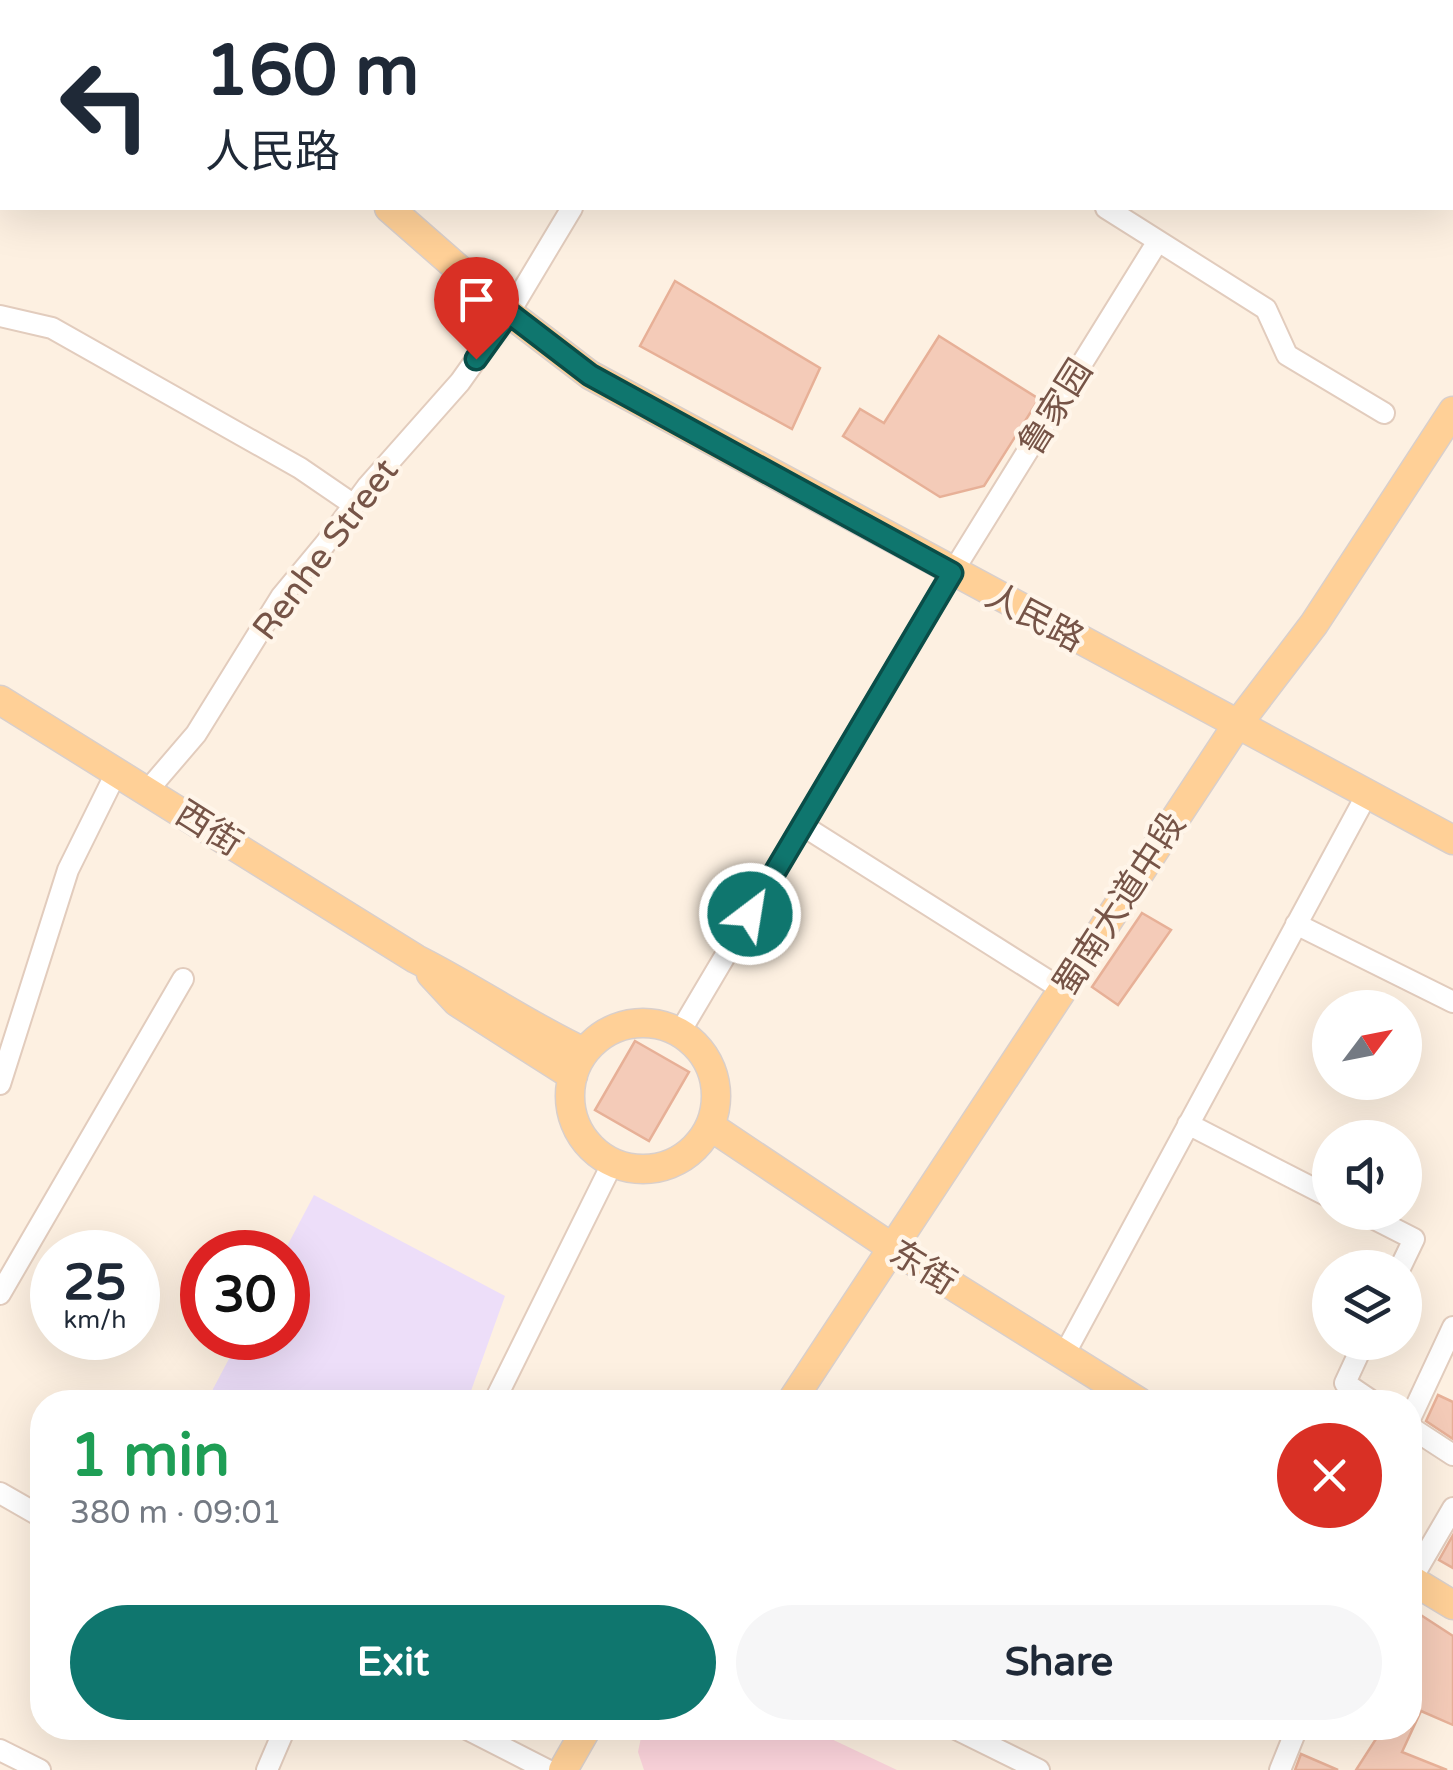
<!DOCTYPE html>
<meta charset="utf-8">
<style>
:root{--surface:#fff;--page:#f6f6f7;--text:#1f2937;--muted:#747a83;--accent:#0f766e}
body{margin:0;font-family:"Varela Round","Noto Sans SC",sans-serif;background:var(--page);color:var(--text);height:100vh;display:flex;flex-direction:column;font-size:38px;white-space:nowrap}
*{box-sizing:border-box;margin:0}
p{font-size:32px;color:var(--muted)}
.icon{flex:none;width:55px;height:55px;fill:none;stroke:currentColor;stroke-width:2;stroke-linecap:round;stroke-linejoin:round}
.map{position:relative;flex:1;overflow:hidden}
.side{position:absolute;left:30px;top:1390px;width:1392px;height:350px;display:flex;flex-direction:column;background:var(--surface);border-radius:40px;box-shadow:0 10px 40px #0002}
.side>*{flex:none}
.guide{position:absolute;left:0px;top:0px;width:1455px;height:210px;box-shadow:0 10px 40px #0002;background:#fff;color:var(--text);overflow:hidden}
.needle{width:65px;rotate:58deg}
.tools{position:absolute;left:1312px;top:990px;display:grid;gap:20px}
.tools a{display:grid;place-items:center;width:110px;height:110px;border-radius:50%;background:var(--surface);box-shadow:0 10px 40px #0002;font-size:50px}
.speed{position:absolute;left:30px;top:1230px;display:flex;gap:20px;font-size:50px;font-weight:700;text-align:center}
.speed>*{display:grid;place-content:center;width:130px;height:130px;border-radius:50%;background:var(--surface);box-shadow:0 10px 40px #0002;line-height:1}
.speed small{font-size:25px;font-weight:400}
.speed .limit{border:15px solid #d22;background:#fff;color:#111}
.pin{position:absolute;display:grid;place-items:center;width:85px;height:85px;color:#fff;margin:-102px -42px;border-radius:50% 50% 50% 0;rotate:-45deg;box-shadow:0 0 10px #0007}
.pin .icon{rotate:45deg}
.me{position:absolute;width:110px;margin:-55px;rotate:31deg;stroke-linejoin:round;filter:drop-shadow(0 0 8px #0008)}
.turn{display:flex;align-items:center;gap:35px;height:210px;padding:0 40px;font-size:45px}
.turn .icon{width:130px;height:130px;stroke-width:2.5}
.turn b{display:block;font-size:70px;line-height:85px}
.round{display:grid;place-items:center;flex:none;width:105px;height:105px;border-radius:52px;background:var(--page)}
.headline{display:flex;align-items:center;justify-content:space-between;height:170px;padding:0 40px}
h1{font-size:60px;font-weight:800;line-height:75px;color:#1e9e55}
.action{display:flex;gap:20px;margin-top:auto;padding:20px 40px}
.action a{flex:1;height:115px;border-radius:60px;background:var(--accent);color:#fff;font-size:40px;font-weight:800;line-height:115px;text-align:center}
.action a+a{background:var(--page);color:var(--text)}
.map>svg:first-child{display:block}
.education{fill:#eddef9}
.medical{fill:#fcd4dc}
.building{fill:#f4cbb8;stroke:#e7b097;stroke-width:2.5}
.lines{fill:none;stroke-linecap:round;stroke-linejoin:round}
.minor-casing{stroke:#e2ccbd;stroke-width:24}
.major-casing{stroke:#d9cfcb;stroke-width:31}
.minor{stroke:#fff;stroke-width:20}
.major{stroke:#ffd097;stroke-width:28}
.route-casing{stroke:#0a4d48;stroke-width:25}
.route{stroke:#0f766e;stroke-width:18}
.labels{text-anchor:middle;stroke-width:9;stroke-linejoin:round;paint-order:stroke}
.street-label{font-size:35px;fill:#765447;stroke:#fff5e9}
</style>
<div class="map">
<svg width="1453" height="1770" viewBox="0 0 1453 1770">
<rect width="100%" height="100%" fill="#fdf0e1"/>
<path class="education" d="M 314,1195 L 505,1296 L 467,1402 L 210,1402 L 213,1389 L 240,1338 L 288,1338 L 288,1252 L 284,1252 Z"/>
<path class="medical" d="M 643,1728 L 721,1728 L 730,1733 L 733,1728 L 808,1728 L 897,1770 L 644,1770 L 638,1752 Z"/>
<path class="building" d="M 675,281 L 820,368 L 792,429 L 640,346 Z
M 939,336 L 1039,399 L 984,486 L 940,497 L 843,436 L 860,409 L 884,423 Z
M 1142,913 L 1171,930 L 1118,1005 L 1092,987 Z
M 635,1041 L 689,1072 L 649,1141 L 595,1110 Z
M 1438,1395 L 1453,1402 L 1453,1439 L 1426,1421 Z
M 1453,1535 L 1453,1568 L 1439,1560 Z
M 1410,1608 L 1453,1636 L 1453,1725 L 1421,1711 L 1402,1752 L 1447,1770 L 1356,1770 L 1383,1728 L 1410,1728 L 1410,1666 L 1418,1656 L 1410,1651 Z
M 1301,1754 L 1338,1770 L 1295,1770 Z"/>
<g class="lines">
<defs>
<path id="minor" d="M 781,0 L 784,2
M 1321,0 L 1327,2
M 59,2 L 60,0
M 290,2 L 291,0
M 690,2 L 691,0
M 1452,59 L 1453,59
M 0,153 L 2,147
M 1106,208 L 1266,309 L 1287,355 L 1384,413
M 0,316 L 52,328 L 300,468 L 354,505
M 148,790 L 196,734 L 281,597 L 325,544 L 367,487 L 460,382 L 509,313 L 572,208
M 802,825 L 1063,990
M 1296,924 L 1453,1002
M 680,1032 L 952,573 L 1158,241
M 0,1084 L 68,870 L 117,771
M 1188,1124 L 1330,1197
M 1361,1212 L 1414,1239 L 1400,1268
M 0,1294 L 183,979
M 1364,1342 L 1345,1383 L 1373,1402
M 1064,1355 L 1367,794
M 494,1402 L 613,1162
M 1410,1419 L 1453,1327
M 1410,1427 L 1453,1455
M 0,1493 L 42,1517
M 1411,1580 L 1453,1508
M 465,1728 L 547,1770
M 954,1728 L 1039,1770
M 0,1750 L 40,1770
M 267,1770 L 285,1728
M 1280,1770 L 1297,1728"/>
<path id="major" d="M 152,0 L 155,2
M 389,208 L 509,313 L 590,375 L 1453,840
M 0,700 L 416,959 C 474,988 526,1025 584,1052
M 431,974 L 457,1002 L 573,1076
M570 1096a73 73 0 1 1 146 0a73 73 0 1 1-146 0Z
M 710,1126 L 894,1249 L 1139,1402
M 791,1402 L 1237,725 L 1314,624 L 1453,411
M 1410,1579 L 1453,1605
M 563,1770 L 587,1728"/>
</defs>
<use href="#minor" class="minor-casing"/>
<use href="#major" class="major-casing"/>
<use href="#minor" class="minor"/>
<use href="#major" class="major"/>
</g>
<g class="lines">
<defs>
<path id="route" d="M 476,359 L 509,313 L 590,375 L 952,573 L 750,914"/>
</defs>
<use href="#route" class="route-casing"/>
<use href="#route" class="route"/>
</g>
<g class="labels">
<g class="street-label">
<text transform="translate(1055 407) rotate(-58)" y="12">鲁家园</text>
<text transform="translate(325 549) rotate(-53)" y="12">Renhe Street</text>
<text transform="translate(1035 617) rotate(28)" y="12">人民路</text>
<text transform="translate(209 828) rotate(32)" y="12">西街</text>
<text transform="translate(1119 904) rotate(-57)" y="12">蜀南大道中段</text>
<text transform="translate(923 1267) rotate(32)" y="12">东街</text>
</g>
</g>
</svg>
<div class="tools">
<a><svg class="needle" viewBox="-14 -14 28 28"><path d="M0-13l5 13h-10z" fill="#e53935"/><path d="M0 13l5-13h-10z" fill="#747a83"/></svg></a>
<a><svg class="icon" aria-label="sound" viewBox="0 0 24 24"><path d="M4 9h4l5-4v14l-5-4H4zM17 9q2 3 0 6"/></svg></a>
<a><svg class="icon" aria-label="layers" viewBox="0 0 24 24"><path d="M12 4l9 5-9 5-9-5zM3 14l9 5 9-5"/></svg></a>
</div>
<div class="speed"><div>25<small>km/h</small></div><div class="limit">30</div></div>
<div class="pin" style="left:476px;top:359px;background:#d93025"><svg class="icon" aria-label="arrive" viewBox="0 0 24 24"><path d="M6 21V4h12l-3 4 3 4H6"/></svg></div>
<svg class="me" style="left:750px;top:914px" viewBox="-20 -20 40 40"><circle r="17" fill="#0f766e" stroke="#fff" stroke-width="3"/><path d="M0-11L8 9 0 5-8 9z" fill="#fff"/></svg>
<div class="guide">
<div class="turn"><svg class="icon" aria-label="left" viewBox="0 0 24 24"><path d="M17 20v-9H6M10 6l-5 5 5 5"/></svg><div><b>160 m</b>人民路</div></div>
</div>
<section class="side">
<div class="headline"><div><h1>1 min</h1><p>380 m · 09:01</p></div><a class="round" style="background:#d93025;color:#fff"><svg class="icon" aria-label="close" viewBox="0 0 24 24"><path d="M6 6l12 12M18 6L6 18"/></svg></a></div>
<div class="action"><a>Exit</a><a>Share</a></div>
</section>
</div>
